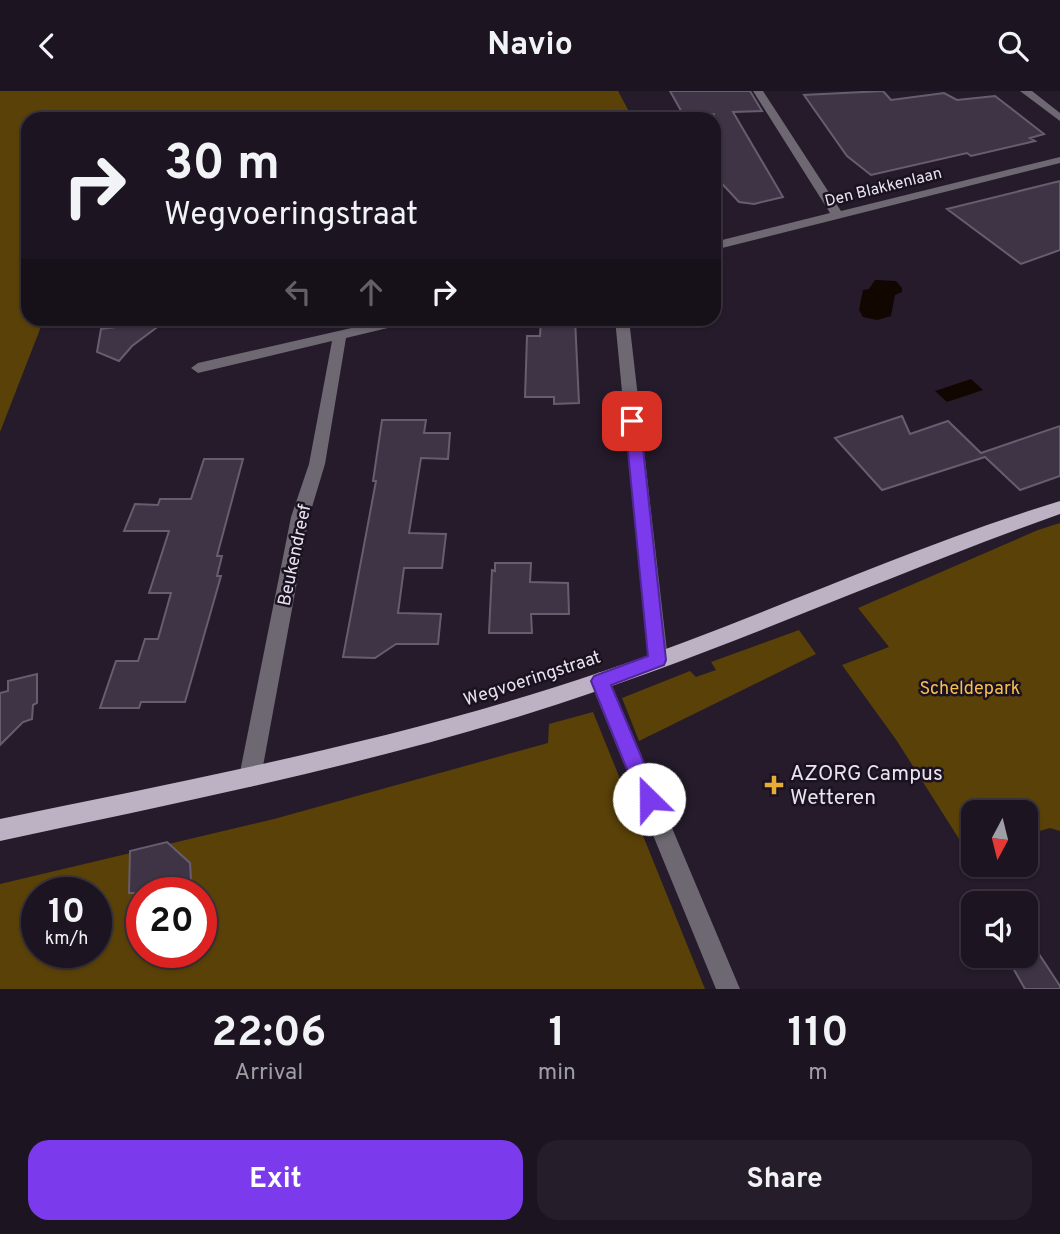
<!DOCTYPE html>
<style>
:root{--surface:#1c1420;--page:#251d29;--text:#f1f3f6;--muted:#a09ea5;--line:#3a333e;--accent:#7c3aed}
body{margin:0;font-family:Overpass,sans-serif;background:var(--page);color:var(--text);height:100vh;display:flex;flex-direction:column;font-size:26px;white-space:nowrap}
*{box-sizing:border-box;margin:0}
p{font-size:23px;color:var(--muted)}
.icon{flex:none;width:38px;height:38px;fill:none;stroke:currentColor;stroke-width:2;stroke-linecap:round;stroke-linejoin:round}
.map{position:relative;height:898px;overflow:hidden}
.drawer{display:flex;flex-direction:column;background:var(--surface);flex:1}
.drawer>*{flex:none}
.guide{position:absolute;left:21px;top:21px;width:700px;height:214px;border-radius:21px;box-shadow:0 2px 5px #0004,0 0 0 2px var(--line);background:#1c1420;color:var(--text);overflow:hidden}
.needle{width:46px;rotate:187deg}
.fabs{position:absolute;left:961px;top:709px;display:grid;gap:14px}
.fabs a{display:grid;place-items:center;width:77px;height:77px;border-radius:14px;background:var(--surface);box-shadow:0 2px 5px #0004,0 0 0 2px var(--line);font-size:35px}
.speed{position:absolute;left:21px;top:786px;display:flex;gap:14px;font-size:35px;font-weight:700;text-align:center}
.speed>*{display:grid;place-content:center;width:91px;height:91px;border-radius:50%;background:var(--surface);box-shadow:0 2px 5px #0004,0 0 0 2px var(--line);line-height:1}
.speed small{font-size:18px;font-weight:400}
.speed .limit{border:10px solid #d22;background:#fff;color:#111}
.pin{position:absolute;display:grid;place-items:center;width:60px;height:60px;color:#fff;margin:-30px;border-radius:14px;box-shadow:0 4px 10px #0006}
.me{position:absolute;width:77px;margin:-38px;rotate:337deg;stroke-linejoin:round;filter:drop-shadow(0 0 5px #0008)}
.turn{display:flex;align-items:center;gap:24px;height:147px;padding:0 28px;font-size:32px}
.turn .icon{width:91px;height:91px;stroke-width:2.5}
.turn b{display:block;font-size:49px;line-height:60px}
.lanes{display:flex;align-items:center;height:66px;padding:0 28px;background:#0003;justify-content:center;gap:35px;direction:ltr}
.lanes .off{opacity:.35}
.eta{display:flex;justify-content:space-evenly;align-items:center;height:119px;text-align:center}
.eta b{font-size:42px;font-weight:700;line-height:49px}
.button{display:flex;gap:14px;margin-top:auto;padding:14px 28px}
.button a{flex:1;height:80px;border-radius:21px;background:var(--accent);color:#fff;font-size:28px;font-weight:700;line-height:80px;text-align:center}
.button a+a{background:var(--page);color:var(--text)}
header{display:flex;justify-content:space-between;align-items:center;height:91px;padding:0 28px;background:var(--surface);font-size:32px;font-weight:700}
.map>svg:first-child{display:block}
.green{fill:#5a4108;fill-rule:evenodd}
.water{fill:#110600}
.building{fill:#3e3445;stroke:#675d6f;stroke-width:2}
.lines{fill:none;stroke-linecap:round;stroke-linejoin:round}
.minor{fill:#6d6871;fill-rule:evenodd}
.major{fill:#bcb2c3;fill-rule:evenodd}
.route{fill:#7c3aed;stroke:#51269a;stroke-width:2}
.poi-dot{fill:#e5ad35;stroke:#1b1221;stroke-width:2.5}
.labels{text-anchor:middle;stroke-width:5;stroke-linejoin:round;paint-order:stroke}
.far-street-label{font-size:16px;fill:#e9e3ee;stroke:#1b1221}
.street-label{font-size:18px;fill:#e9e3ee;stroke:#1b1221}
.park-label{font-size:18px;fill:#f7bf4c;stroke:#1b1221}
.near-poi-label{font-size:21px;fill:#e9e3ee;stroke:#1b1221;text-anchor:start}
</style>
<header><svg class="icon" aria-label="back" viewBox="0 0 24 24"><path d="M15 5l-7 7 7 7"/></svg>Navio<svg class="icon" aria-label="search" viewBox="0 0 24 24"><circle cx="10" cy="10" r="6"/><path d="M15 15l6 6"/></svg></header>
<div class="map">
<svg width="1060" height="898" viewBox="0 0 1060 898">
<rect width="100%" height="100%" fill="#251b2b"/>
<path class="green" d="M 0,0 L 618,0 L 633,28 L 28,28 L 28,228 L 44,228 L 0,341 Z
M 1060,432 L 1060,740 L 1050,737 L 1026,744 L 1026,721 L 973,721 L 973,757 L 966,759 L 897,650 L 842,574 L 889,556 L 858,517 L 1038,439 Z
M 799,539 L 816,563 L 639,650 L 622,607 L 690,580 L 696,586 L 716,579 L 711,571 Z
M 593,621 L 705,898 L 0,898 L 0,793 L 274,728 L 548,652 L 549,633 ZM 37,802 L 96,802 L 96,861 L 37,861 ZM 142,802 L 201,802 L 201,861 L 142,861 Z"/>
<path class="water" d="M 875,189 L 896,190 L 902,197 L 902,201 L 895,204 L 891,225 L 877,229 L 863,226 L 859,219 L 863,199 L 869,198 Z
M 971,288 L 983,299 L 947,311 L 935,300 Z"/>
<path class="building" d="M 670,0 L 750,0 L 762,20 L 733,21 L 783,106 L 754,113 L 739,111 L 714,84 L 714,23 L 684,25 Z
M 883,0 L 891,9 L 944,2 L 957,9 L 995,5 L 1044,43 L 1030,47 L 1035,50 L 971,65 L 967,62 L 871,84 L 847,65 L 804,4 Z
M 1060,90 L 1060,159 L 1021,173 L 947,118 Z
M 127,228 L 168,228 L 132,255 L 119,270 L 97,261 L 101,238 L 116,236 Z
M 541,228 L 575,228 L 579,312 L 554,313 L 554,306 L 525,306 L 527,245 L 540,245 Z
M 902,325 L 910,343 L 948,330 L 981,362 L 1060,335 L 1060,385 L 1020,399 L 985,366 L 882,399 L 835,347 Z
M 382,329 L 426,329 L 424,342 L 450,342 L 448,368 L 421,367 L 409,442 L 446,443 L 442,477 L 404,477 L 398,522 L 441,523 L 438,553 L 396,553 L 375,567 L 343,566 L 376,390 L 373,390 Z
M 204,368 L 243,368 L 217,465 L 222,465 L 217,485 L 221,485 L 185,611 L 141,611 L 139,617 L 100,617 L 116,570 L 138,570 L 145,548 L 158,548 L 171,502 L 149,502 L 169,440 L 124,440 L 135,413 L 158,414 L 160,408 L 191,408 Z
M 495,472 L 531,472 L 530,491 L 568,492 L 569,523 L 531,523 L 532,542 L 489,542 L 492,479 L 495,480 Z
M 37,583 L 37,612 L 33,614 L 32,628 L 23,631 L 0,654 L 0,602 L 8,600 L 8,590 Z
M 167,751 L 190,772 L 191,789 L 175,793 L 175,802 L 129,802 L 130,760 Z
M 1037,860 L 1060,895 L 1060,898 L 1025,898 L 1009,870 Z"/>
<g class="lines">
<path class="minor" d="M 753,0 L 763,0 L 841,120 L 1060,66 L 1060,72 L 714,159 L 714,151 L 830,122 Z
M 1020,0 L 1032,0 L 1060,22 L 1060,30 Z
M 391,228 L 415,228 L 413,231 L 346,247 L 325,373 L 309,426 L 261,686 L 258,693 L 250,696 L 242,693 L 239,686 L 291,426 L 309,373 L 332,250 L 198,282 L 191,277 L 198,272 Z
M 615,228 L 629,228 L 668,569 L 665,575 L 658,577 L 651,575 L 648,569 Z
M 600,581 L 607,584 L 610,590 L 740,898 L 716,898 L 590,590 L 593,584 Z"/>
<path class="major" d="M 1060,410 L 1060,423 C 881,487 708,567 527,623 C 354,677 176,712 0,750 L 0,728 C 202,686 405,648 601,581 C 755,529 904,458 1060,410 Z"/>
</g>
<path class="route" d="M 632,325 L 640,330 L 666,569 L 664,574 L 611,594 L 659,708 L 656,715 L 649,717 L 642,715 L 591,590 L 594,585 L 648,565 L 625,330 Z"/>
<path class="poi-dot" d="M770.5 683.5h7v7h7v7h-7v7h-7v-7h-7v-7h7z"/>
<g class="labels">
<g class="far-street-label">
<text transform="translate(883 95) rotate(-14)" y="6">Den Blakkenlaan</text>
</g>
<g class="street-label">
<text transform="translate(294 464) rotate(-78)" y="6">Beukendreef</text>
<text transform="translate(532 587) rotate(-18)" y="6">Wegvoeringstraat</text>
</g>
<g class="park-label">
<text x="970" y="603">Scheldepark</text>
</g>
<g class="near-poi-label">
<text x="790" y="689">AZORG Campus<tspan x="790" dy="24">Wetteren</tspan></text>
</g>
</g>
</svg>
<div class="fabs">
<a><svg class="needle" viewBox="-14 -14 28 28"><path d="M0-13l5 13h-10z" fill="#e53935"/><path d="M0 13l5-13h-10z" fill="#a09ea5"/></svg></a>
<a><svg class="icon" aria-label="sound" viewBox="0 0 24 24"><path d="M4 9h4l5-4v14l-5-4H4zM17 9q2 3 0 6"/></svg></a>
</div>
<div class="speed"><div>10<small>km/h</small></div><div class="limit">20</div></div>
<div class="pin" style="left:632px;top:330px;background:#d93025"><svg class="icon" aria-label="arrive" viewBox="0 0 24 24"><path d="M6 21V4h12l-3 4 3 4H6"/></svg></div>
<svg class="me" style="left:649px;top:708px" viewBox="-20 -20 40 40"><circle r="19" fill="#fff"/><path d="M0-13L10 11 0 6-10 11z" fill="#7c3aed"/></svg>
<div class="guide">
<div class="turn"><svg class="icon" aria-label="right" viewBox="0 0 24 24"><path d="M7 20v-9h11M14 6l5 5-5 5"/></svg><div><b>30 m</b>Wegvoeringstraat</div></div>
<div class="lanes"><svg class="icon off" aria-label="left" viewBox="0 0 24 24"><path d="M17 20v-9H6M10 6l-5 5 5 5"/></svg><svg class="icon off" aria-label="ahead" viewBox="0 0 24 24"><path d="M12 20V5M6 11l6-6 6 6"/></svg><svg class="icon" aria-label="right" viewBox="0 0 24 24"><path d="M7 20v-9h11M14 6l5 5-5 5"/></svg></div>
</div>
</div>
<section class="drawer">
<div class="eta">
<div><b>22:06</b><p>Arrival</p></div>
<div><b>1</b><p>min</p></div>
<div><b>110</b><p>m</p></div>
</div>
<div class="button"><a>Exit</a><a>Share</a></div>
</section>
